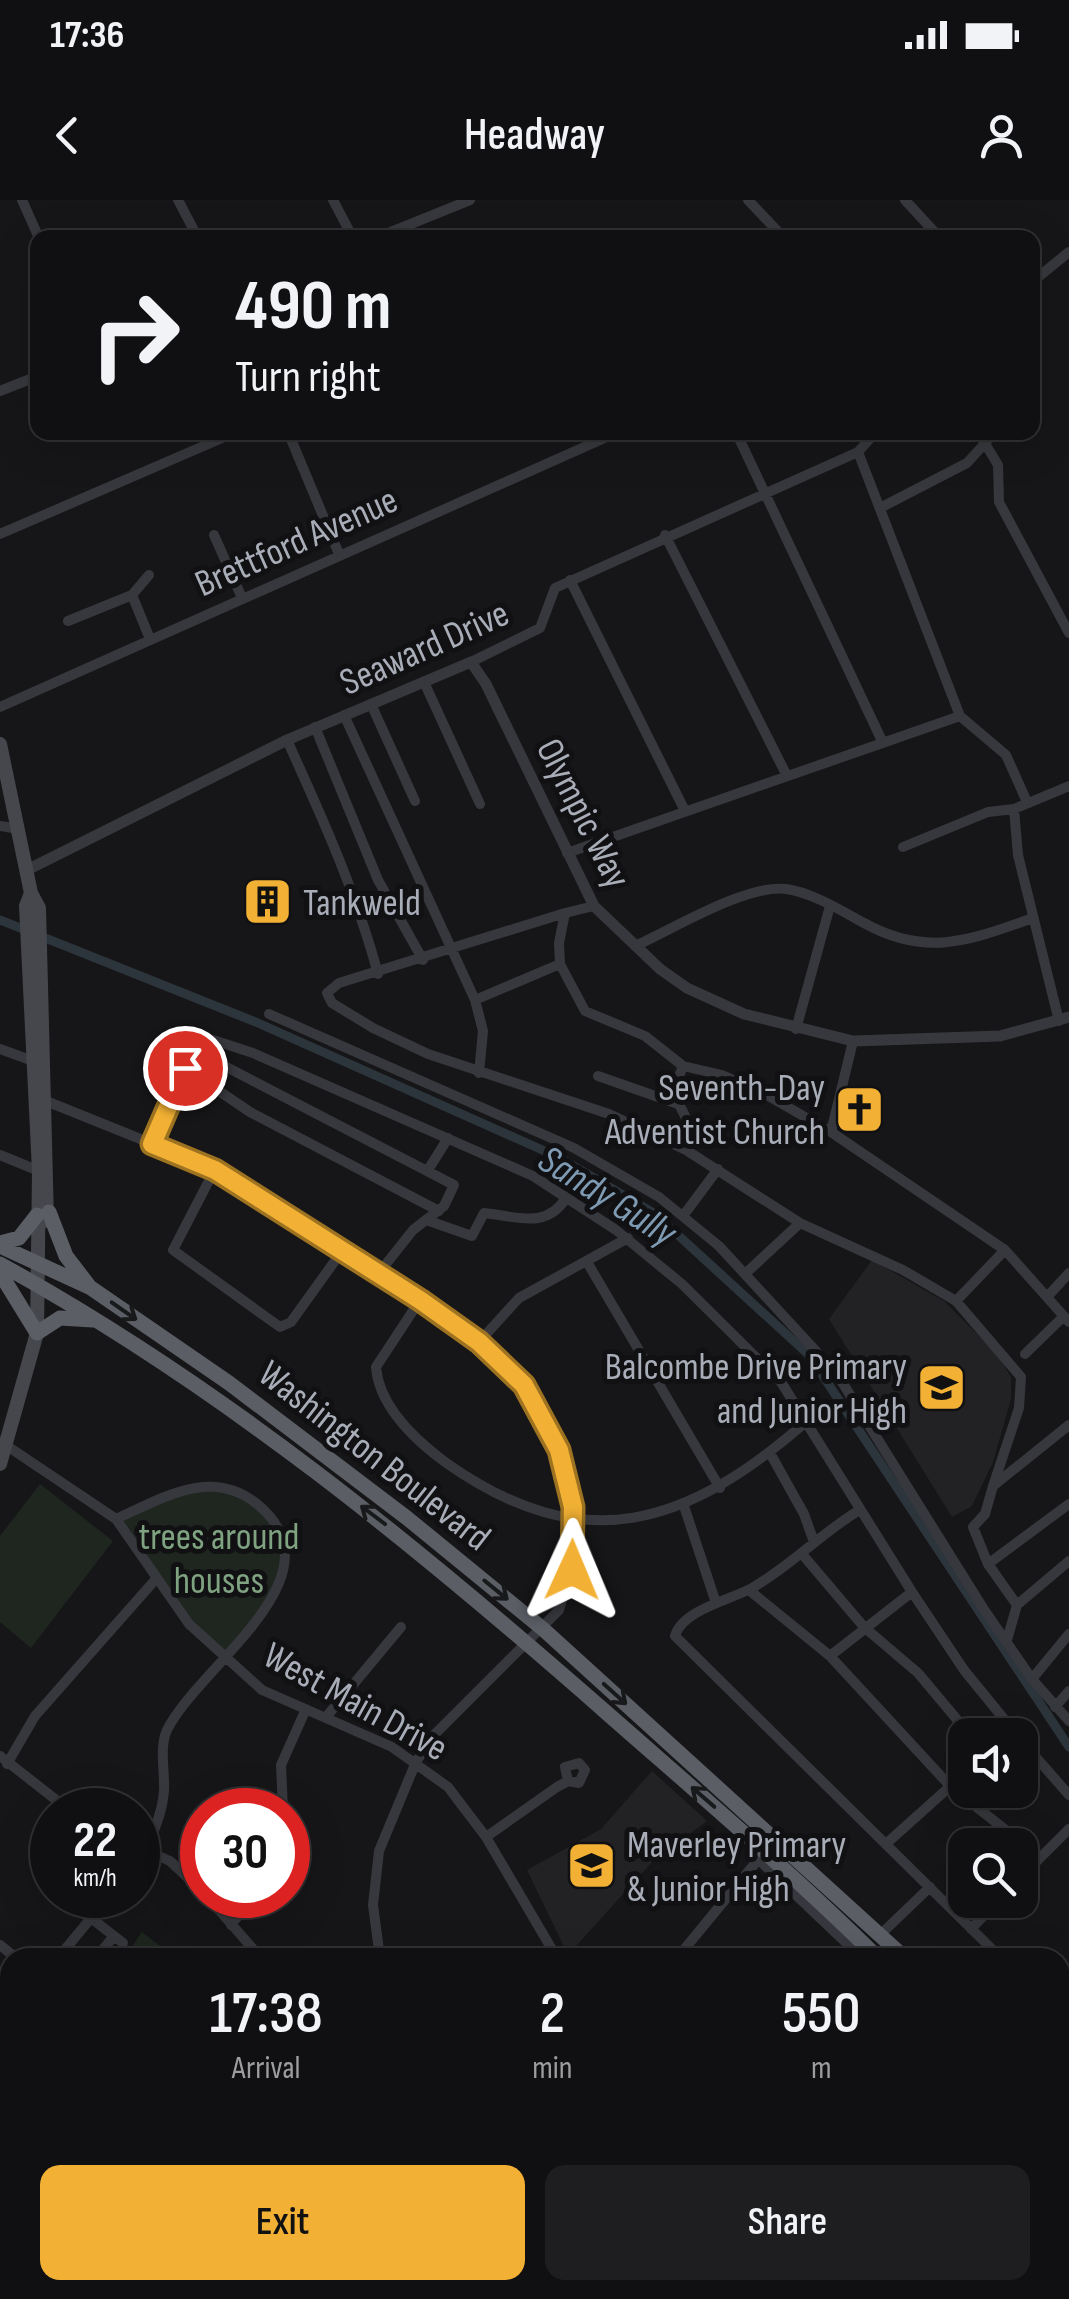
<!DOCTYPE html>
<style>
:root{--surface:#101012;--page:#1e1e20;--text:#f1f3f6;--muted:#9c9d9f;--line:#303032;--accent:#f2b134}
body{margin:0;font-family:"Sofia Sans Condensed",sans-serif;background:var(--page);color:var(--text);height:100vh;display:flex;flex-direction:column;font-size:38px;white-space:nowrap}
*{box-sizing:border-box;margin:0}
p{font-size:32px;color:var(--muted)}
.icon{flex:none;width:55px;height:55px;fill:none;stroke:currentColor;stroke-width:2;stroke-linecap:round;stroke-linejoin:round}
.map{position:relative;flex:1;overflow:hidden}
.panel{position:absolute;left:0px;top:1748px;width:1070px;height:352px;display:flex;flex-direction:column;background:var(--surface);border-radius:30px 30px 0 0;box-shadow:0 10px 40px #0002,0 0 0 2px var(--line)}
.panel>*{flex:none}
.hud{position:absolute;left:30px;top:30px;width:1010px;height:210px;border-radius:20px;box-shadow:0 10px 40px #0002,0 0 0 2px var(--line);background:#101012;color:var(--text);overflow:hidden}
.tools{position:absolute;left:948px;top:1518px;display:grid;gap:20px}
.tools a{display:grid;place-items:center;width:90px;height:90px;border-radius:20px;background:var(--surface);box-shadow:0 10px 40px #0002,0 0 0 2px var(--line);font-size:50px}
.speed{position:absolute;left:30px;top:1588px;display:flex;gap:20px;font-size:50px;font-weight:700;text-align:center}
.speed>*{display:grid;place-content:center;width:130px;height:130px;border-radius:50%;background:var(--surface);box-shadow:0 10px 40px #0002,0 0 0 2px var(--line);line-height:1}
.speed small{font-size:25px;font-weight:400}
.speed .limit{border:15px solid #d22;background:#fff;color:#111}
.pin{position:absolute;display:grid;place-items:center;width:85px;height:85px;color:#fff;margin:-42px;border:5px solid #fff;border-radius:50%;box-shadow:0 2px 10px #0007}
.me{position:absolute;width:110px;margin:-55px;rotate:1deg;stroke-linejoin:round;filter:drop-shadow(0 0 8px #0008)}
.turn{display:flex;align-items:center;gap:35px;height:210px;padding:0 40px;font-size:45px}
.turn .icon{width:130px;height:130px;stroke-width:2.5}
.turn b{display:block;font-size:70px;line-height:85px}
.eta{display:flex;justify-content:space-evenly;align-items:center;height:170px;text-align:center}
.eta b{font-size:60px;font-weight:600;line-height:70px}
.primary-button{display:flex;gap:20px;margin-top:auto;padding:20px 40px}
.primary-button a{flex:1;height:115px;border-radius:20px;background:var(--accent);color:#111;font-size:40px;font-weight:600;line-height:115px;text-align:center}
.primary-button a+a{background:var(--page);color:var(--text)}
.status{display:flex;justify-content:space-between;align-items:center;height:70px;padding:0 50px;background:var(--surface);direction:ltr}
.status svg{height:28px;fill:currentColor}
header{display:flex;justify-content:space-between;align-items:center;height:130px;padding:0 40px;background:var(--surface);font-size:45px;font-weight:600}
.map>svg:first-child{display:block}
.built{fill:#222225}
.green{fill:#1e261f}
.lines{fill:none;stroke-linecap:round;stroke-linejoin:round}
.canal{stroke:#2c353c;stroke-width:9}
.minor{stroke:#37383d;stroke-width:10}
.tertiary{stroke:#37383d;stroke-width:11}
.secondary{stroke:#45474d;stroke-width:14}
.trunk{stroke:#5b5e65;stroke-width:15}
.oneway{stroke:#18191b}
.route-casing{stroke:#9d7322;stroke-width:25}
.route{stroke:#f2b134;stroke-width:18}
.labels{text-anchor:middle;stroke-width:10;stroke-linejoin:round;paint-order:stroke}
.street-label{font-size:38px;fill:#a8adb8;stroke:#111113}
.poi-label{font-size:38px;fill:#a8adb8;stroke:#111113;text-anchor:start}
.park-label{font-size:38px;fill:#7fa381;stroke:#111113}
.water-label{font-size:40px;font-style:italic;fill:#7f9bb3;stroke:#111113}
</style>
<div class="status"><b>17:36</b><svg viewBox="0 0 49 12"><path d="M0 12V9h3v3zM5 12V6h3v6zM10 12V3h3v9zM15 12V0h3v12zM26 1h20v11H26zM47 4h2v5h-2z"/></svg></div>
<header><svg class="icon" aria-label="back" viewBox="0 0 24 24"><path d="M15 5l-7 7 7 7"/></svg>Headway<svg class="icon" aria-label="person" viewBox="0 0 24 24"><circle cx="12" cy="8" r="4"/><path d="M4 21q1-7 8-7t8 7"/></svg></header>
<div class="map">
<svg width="1069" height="2099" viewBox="0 0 1069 2099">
<rect width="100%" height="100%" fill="#161618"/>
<path class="built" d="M 872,1060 L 944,1101 L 998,1155 L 1011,1177 L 1011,1199 L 993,1262 L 972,1306 L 952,1317 L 829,1119 Z
M 652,1571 L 707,1621 L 653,1661 L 568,1755 L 527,1670 L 601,1629 Z"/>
<path class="green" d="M 40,1284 L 113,1341 L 31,1448 L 0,1422 L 0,1336 Z
M 220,1285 C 236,1295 262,1305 274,1319 C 309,1366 255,1422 221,1454 L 189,1424 L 116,1319 L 188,1287 Z
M 142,1732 L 174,1757 L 125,1757 Z
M 348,2090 L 413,2090 L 426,2099 L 340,2099 Z"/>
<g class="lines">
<path class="canal" d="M 0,720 L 258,823 L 558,957 L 655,1014 L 809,1155 L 1069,1547"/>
<path class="minor" d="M 22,0 L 39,38
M 178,0 L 198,38
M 333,0 L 353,38
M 748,0 L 784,38
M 905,0 L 940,38
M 376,38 L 470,0
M 1032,82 L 1069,52
M 0,191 L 38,176
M 288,232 L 339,354
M 736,232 L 883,543
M 978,232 L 998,265 L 999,302 L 1069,433
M 858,252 L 960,516 L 1006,555 L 1027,602
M 880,308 L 967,263 L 987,241
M 0,334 L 236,232
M 214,335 L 242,398
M 665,335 L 786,574
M 570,380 L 685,611
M 132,395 L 150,439
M 68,421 L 132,395 L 149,375
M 471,462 L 540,428 L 555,388 L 858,252 L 876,232
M 424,482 L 480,604
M 371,504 L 415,601
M 0,507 L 618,232
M 344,515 L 475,800
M 315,527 L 378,680 L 423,760
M 287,540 C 322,617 356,692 378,774
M 0,626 L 18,629
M 903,647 L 988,612 L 1014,609
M 567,653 L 960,516
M 594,706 L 565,713 L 559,743 L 560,764 L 585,811 L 645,836 L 683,866 L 722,875 L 765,894 L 831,932 L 1005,1050 L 1069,1122
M 565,713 L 339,783 L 327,793 L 332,803 L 373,828 L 428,854 L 609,914 L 686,950 L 800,1023 L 903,1070 L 956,1101 L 1021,1177 L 1019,1208 L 993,1286
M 635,746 C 673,729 746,684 786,689 C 811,692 842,711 864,723 C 927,758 971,740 1033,718
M 269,814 L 574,948 L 659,997 L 719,1046 L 837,1174 L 983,1408 L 1032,1479 L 1069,1521
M 1059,821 L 1018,655 L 1014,609 L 1069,586
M 796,829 L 830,706
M 0,849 L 33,861
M 192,856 L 213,860 L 454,985 L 444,1006 L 413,1030 L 378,1074
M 683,866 L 673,892 L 687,920 L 686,950
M 185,868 L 250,912 L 439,1011
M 479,873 L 483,831 L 475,800 L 560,764
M 598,876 L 678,904
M 46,901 L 215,969 L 464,1130 L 525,1185 L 559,1249 L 573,1307 L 571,1369 L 559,1410 L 433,1536 L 416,1562 L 379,1651 L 373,1705 L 380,1758
M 831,932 L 853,841
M 152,944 L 165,905 L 197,843 L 210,839 L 253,853 L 533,976 L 616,1030 L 682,1084 L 781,1182 L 912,1392 L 964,1470 L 1017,1535
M 0,955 L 39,971
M 215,969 L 173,1050 L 280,1127 L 291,1122 L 342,1051
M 428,970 L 448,938
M 683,1016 L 718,969
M 429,1021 L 472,1036 L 484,1013 C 516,1016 546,1030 566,998
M 587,1062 L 720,1288
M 746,1073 L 800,1023
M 1047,1097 L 1069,1073
M 420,1100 L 376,1167 C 379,1206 414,1239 445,1262 C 584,1361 688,1325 807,1221
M 956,1101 L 1005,1050
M 479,1142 L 519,1098 L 628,1038
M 1025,1154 L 1064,1116
M 1,1242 L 116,1319 L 189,1424 L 262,1490 L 392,1547 L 448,1587 L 486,1637 L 557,1758
M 770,1253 L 804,1314 L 814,1342
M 684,1306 L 716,1403
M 858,1311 C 820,1334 791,1366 752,1388 C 730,1400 682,1410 675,1436 L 1001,1758
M 116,1319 C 163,1298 211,1267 257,1304 C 345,1376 200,1464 167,1530 C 159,1548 165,1571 164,1590 C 163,1613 150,1643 138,1662
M 802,1354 L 864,1427 L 918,1473 L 970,1535
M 988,1364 L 1069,1304
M 749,1390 L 830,1456 L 951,1587 L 1040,1657
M 1017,1405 L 988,1364 L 973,1327 L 985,1314 L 993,1286 L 1069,1225
M 1007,1440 L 1017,1405 L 1069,1361
M 830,1456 L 912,1392
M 1032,1479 L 1069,1434
M 1055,1507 L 1069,1491
M 327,1516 L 401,1427
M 1020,1539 L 1069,1595
M 0,1556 L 69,1610
M 7,1564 L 35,1516 L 155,1380
M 283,1610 L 281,1565 L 306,1509
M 486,1637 L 557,1587 L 568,1581 L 579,1583 L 585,1570 L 579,1563 L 565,1567 L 568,1581
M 887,1643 L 965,1573
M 138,1647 L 170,1661 L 202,1691
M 760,1661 L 862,1758
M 1020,1678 L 1069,1629
M 206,1695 L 261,1758
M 91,1718 L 123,1743
M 231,1725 L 255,1695
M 971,1729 L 999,1700
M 881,1734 L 930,1687
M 0,1745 L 16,1758
M 58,1758 L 110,1695
M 96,1758 L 114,1736
M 677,1758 L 762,1655
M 0,1803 L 10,1811
M 1060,1815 L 1069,1823
M 0,1900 L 10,1886
M 1060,1992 L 1069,2002
M 0,2068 L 10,2053
M 0,2071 L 10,2078
M 27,2090 L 40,2099
M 186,2090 L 200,2099
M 423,2090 L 436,2099
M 856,2090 L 861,2099
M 337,2099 L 345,2090"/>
<path class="tertiary" d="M 27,670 L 287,540 L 471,462 L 486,484 L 594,706 L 660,769 L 687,788 L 744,814 L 853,841 L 1000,836 L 1069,817"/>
<path class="secondary" d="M 0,544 L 31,693 L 39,708 L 47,1021
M 0,1264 L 37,1133 L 39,971 L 26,706 L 31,693"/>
<path class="trunk" d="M 49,1012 L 66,1056 L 89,1086
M 0,1043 L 19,1038 L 37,1015
M 0,1046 L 91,1088 L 229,1183 L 407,1318 L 543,1429 L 905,1758
M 0,1064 C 222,1186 418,1347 608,1514 C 699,1594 791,1672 878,1758
M 0,1073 L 37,1133 L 60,1118 L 93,1120
M 1060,1910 L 1069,1919
M 1060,1939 L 1069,1948"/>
</g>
<defs><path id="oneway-shaft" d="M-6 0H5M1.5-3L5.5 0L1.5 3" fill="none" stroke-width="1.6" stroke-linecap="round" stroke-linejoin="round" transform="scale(2.5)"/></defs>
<g class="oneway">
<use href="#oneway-shaft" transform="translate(124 1111) rotate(35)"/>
<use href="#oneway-shaft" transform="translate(373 1315) rotate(-143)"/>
<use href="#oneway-shaft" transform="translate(496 1390) rotate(39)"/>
<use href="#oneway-shaft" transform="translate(615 1494) rotate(42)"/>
<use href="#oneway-shaft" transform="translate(703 1597) rotate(-139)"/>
</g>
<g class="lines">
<defs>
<path id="route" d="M 185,868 L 152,944 L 215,970 L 420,1100 L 479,1142 L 524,1185 L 559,1250 L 573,1307 L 572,1370"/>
</defs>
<use href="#route" class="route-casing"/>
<use href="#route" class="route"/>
</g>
<defs>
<symbol id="building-square" viewBox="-11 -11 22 22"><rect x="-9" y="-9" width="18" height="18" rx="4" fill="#f2b134" stroke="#111113"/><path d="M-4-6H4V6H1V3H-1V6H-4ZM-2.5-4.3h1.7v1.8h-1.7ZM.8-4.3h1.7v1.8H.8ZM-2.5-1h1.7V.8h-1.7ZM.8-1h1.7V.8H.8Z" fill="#111"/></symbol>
<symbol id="church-square" viewBox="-11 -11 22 22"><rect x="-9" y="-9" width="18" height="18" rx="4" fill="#f2b134" stroke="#111113"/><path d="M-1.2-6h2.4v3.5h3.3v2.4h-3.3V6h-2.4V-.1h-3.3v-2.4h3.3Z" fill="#111"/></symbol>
<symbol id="school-square" viewBox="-11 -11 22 22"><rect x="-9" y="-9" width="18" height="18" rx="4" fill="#f2b134" stroke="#111113"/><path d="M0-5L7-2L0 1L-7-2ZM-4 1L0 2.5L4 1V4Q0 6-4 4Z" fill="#111"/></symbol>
</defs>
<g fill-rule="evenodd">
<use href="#building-square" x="240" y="674" width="55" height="55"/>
<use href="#church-square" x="832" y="882" width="55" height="55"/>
<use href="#school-square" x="914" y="1160" width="55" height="55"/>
<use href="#school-square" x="564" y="1638" width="55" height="55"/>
</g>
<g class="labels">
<g class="street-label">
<text transform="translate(296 341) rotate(-24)" y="13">Brettford Avenue</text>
<text transform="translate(424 447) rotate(-24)" y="13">Seaward Drive</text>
<text transform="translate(584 613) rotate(63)" y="13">Olympic Way</text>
<text transform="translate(375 1255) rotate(38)" y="13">Washington Boulevard</text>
<text transform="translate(356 1501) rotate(29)" y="13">West Main Drive</text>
</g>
<g class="poi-label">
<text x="303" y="715">Tankweld</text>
<text x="825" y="900" text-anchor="end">Seventh-Day<tspan x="825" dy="44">Adventist Church</tspan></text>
<text x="907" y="1179" text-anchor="end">Balcombe Drive Primary<tspan x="907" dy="44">and Junior High</tspan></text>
<text x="627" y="1657">Maverley Primary<tspan x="627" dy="44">&amp; Junior High</tspan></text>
</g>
<g class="park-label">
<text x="219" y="1349">trees around<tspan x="219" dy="44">houses</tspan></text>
</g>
<g class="water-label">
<text transform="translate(608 995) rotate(32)" y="14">Sandy Gully</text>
</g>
</g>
</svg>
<div class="tools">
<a><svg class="icon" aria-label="sound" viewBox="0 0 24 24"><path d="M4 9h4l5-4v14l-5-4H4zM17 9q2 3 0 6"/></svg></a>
<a><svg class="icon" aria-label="search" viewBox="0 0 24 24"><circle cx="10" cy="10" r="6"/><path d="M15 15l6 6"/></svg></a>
</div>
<div class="speed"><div>22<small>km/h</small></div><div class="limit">30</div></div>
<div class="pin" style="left:185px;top:868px;background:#d93025"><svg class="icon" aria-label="arrive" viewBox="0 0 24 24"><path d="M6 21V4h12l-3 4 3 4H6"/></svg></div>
<svg class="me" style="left:572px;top:1370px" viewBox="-20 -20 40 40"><path d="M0-17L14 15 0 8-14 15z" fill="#f2b134" stroke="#fff" stroke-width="4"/></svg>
<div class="hud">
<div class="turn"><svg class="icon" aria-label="right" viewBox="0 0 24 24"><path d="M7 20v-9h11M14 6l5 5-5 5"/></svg><div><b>490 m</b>Turn right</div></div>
</div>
<section class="panel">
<div class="eta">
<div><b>17:38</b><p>Arrival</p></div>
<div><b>2</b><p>min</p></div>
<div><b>550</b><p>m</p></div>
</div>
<div class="primary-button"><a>Exit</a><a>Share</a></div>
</section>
</div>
